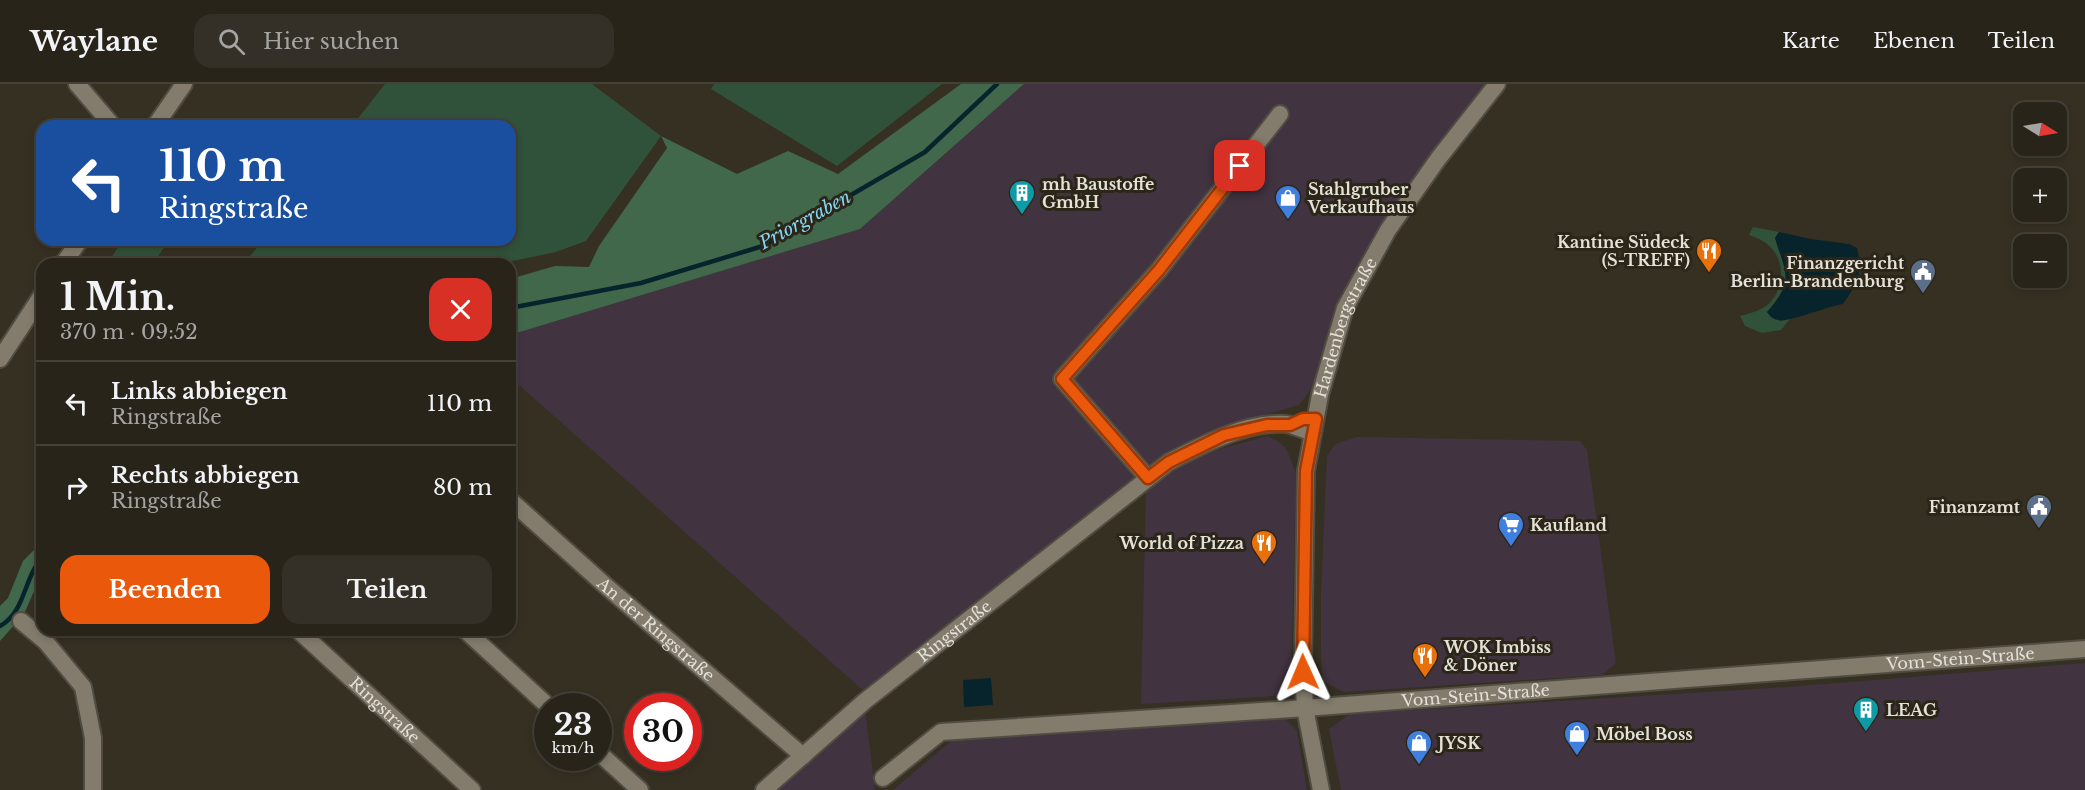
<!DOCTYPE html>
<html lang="de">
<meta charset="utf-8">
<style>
:root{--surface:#28241a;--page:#343027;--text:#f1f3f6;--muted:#a5a4a2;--line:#444139;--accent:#ea580c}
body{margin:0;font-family:"Libre Baskerville",serif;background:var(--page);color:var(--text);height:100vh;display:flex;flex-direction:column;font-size:22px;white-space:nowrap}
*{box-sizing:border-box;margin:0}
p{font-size:20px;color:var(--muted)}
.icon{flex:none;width:33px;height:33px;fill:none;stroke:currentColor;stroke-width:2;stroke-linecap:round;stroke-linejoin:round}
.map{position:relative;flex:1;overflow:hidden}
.panel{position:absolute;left:36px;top:174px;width:480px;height:378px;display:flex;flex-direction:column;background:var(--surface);border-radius:18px;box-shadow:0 3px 9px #0003,0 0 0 2px var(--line)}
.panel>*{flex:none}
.banner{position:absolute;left:36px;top:36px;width:480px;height:126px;border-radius:18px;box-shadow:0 3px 9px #0003,0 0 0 2px var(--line);background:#1a4fa0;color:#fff;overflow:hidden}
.needle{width:39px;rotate:101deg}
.fabs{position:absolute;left:2013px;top:18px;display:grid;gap:12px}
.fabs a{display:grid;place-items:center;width:54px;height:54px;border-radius:12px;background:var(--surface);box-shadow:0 3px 9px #0003,0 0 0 2px var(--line);font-size:30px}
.speed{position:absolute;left:534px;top:609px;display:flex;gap:12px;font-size:30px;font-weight:700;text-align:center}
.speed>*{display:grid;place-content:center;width:78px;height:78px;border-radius:50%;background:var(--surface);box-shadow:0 3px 9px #0003,0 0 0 2px var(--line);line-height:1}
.speed small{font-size:15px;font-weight:400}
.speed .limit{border:9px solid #d22;background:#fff;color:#111}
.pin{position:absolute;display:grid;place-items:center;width:51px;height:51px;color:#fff;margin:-26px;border-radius:12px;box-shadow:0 3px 9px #0006}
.me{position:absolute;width:66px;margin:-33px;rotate:359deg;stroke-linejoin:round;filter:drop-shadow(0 0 4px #0008)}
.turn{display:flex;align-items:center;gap:21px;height:126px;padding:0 24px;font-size:27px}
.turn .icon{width:78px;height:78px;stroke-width:2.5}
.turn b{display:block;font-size:42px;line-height:51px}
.round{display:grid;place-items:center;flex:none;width:63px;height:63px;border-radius:18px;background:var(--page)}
.summary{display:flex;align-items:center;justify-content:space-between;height:102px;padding:0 24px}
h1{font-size:36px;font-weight:700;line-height:45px}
.primary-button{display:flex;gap:12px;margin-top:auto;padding:12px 24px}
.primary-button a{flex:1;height:69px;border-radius:18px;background:var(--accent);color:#fff;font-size:24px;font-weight:700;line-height:69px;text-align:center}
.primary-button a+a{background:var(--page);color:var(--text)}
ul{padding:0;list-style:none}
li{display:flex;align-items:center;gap:18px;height:84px;padding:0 24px;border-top:2px solid var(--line)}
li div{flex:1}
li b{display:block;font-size:22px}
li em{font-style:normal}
header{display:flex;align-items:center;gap:36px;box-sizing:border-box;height:84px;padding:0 30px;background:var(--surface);border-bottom:2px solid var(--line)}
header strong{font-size:28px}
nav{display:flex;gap:33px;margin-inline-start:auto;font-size:21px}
.search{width:420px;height:54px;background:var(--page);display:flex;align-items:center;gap:15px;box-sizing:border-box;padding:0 21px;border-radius:18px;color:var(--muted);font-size:22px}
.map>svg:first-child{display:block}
.commercial{fill:#413340}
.green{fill:#30513a}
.forest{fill:#42684c}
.water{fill:#07242d}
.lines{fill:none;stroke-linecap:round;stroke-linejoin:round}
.stream{stroke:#07242d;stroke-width:4.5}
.minor-casing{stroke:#514c41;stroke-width:20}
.minor{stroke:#837c6d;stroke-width:16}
.route-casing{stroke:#983908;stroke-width:15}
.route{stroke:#ea580c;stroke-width:10}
.labels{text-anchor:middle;stroke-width:6;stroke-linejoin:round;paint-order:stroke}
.poi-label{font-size:16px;font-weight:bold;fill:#e4e1d8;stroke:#2c2619;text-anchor:start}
.street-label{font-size:16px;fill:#e4e1d8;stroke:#2c2619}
.water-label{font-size:18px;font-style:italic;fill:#80d6f4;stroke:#2c2619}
</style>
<header>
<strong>Waylane</strong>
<div class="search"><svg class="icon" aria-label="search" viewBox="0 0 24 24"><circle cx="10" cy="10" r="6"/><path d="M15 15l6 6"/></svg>Hier suchen</div>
<nav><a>Karte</a><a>Ebenen</a><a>Teilen</a></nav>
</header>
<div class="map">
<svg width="2085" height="706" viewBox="0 0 2085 706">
<rect width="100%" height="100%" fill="#363023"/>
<path class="commercial" d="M 1024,0 L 1491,0 L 1383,142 L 1336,223 L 1314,301 L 1299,321 L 1245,337 L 1213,350 L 866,609 L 510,293 L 510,251 L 860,145 Z
M 1267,352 L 1279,358 L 1287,366 L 1296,390 L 1291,598 L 1285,607 L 1278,612 L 1141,620 L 1146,405 L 1198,371 Z
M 1357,353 L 1580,357 L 1587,366 L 1616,579 L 1602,591 L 1344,608 L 1323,598 L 1321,579 L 1321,508 L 1327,372 L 1335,360 Z
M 2085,579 L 2085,706 L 1341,706 L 1329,645 L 1350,630 L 1788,603 Z
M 865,627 L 875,706 L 778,706 Z
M 1285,635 L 1297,647 L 1307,706 L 893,706 L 952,656 Z"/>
<path class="green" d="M 385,0 L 592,0 L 661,52 L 586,157 L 556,168 L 498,180 L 244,180 L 263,156 L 510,156 L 510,42 L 352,42 Z
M 714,0 L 942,0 L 837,82 L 711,5 Z
M 1753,143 L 1779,148 L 1775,154 C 1786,191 1795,195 1767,228 L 1780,237 L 1790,235 L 1781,246 L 1762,249 L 1745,242 L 1740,232 C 1747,230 1756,228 1763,224 C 1782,213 1787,183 1773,166 C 1767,158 1758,154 1749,151 Z
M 123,156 L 169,156 L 153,180 L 107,180 Z"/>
<path class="forest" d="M 961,0 L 1024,0 L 860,145 L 510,251 L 510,195 L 555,182 L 589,183 L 599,162 L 667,64 L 661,52 L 737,90 L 788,67 L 838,90 Z
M 42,458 L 42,489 L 24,530 L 0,557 L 0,522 L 8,514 L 23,477 Z"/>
<path class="water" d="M 1779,148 L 1811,155 L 1849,160 L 1857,164 C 1863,189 1858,199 1843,220 C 1829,222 1787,239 1778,236 C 1772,235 1770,232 1767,228 C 1795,197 1786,189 1775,154 Z
M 991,594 L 993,621 L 964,623 L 963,596 Z"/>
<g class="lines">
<path class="stream" d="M 510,224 L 641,199 L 763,162 L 925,68 L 997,0
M 0,542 C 25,529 24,493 42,474"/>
<defs>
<g id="minor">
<path d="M 77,0 L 113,42"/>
<path d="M 155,42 L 184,0"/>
<path d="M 63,180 L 80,156"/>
<path d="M 0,275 L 42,211"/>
<path d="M 1148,394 L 1062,295 L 1159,186 L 1280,30"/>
<path id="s1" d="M 510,416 L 606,502 L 803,672"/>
<path d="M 21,537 L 45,557 L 83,603 L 93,654 L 93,706"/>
<path id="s2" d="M 298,546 L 472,706"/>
<path d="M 465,546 L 548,622"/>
<path d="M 598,668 L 640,706"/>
<path id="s3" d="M 883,694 L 941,648 L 1292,625 L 2085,565"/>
<path id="s4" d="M 764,706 L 865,617 L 1169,378 C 1202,361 1247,337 1286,340 C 1295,341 1303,347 1313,348"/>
<path id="s5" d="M 1321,706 L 1305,624 L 1303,582 L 1306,387 L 1320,311 L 1345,224 L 1388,146 L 1438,75 L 1497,0"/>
</g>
</defs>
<use href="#minor" class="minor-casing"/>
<use href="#minor" class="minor"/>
</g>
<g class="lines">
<defs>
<path id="route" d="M 1240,82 L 1159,186 L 1062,295 L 1148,394 L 1169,378 L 1224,351 L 1267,341 L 1290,341 L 1303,335 L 1316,335 L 1306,387 L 1303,588"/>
</defs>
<use href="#route" class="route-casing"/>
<use href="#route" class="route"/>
</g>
<defs>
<symbol id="building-pin" viewBox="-11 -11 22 30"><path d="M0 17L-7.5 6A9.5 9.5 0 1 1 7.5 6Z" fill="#0f9aa8" stroke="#2c2619"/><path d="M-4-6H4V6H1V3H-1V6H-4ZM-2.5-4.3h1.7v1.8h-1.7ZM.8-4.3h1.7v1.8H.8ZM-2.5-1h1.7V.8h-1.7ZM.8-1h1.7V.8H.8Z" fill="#fff"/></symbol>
<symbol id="shop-pin" viewBox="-11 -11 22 30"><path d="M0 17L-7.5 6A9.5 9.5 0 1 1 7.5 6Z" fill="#3f7fe0" stroke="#2c2619"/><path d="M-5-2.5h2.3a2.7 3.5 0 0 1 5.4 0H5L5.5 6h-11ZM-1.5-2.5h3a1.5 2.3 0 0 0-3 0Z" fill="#fff"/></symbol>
<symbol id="restaurant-pin" viewBox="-11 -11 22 30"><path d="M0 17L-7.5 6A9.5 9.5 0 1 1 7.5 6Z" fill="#e8710a" stroke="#2c2619"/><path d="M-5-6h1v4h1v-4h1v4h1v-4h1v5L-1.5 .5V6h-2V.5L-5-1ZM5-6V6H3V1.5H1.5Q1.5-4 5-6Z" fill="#fff"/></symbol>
<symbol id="civic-pin" viewBox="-11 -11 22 30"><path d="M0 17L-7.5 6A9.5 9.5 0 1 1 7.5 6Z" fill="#5c6f8a" stroke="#2c2619"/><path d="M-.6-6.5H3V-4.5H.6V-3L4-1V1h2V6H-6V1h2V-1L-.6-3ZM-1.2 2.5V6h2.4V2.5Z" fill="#fff"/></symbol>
<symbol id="supermarket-pin" viewBox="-11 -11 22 30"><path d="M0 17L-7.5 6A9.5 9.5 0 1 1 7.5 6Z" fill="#3f7fe0" stroke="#2c2619"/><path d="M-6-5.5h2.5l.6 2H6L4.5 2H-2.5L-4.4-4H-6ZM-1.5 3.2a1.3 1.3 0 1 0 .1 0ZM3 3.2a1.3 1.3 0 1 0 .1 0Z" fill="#fff"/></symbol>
</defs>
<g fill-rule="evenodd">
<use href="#building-pin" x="1007" y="94" width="30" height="40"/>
<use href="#shop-pin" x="1273" y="99" width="30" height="40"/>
<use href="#restaurant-pin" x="1694" y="152" width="30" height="40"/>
<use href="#civic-pin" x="1908" y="173" width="30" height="40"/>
<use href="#civic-pin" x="2024" y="408" width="30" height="40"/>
<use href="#supermarket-pin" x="1496" y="426" width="30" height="40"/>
<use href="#restaurant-pin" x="1249" y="444" width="30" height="40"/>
<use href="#restaurant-pin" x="1410" y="557" width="30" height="40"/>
<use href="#building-pin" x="1851" y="611" width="30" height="40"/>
<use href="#shop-pin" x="1562" y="635" width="30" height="40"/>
<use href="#shop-pin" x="1404" y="644" width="30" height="40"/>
</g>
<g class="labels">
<g class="poi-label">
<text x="1042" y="106">mh Baustoffe<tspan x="1042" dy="18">GmbH</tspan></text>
<text x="1308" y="111">Stahlgruber<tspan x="1308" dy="18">Verkaufhaus</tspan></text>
<text x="1690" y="164" text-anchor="end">Kantine Südeck<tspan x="1690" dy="18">(S-TREFF)</tspan></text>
<text x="1904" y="185" text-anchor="end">Finanzgericht<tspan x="1904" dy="18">Berlin-Brandenburg</tspan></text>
<text x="2020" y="429" text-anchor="end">Finanzamt</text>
<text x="1530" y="447">Kaufland</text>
<text x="1244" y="465" text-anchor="end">World of Pizza</text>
<text x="1444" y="569">WOK Imbiss<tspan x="1444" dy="18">&amp; Döner</tspan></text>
<text x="1886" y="632">LEAG</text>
<text x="1596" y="656">Möbel Boss</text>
<text x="1438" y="665">JYSK</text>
</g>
<g class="street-label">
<text dy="6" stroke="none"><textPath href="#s5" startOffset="470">Hardenbergstraße</textPath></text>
<text dy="6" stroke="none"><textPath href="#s1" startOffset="195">An der Ringstraße</textPath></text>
<text dy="6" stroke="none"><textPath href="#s4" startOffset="248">Ringstraße</textPath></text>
<text dy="6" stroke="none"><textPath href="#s3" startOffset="1096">Vom-Stein-Straße</textPath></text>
<text dy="6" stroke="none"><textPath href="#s3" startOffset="610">Vom-Stein-Straße</textPath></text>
<text dy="6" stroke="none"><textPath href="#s2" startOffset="118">Ringstraße</textPath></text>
</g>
<g class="water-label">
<text transform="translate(805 136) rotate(-29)" y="6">Priorgraben</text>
</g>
</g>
</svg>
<div class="fabs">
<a><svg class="needle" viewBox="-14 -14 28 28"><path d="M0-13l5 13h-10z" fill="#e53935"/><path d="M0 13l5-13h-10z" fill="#a5a4a2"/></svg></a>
<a>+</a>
<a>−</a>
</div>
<div class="speed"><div>23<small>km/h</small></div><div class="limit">30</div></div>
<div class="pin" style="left:1240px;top:82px;background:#d93025"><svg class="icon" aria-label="arrive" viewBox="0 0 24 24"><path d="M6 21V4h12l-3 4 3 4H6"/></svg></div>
<svg class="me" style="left:1303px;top:588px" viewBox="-20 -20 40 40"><path d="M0-17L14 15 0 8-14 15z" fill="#ea580c" stroke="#fff" stroke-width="4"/></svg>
<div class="banner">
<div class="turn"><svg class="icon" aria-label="left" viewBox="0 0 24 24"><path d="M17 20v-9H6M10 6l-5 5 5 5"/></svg><div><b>110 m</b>Ringstraße</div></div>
</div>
<section class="panel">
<div class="summary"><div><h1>1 Min.</h1><p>370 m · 09:52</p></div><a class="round" style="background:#d93025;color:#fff"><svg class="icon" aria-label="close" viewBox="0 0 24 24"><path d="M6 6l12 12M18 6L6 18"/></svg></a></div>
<ul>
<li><svg class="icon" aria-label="left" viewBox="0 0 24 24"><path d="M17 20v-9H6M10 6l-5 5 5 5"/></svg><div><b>Links abbiegen</b><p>Ringstraße</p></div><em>110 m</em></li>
<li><svg class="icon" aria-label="right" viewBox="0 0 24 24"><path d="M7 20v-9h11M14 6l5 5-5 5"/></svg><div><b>Rechts abbiegen</b><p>Ringstraße</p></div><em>80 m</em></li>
</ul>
<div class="primary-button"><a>Beenden</a><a>Teilen</a></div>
</section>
</div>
